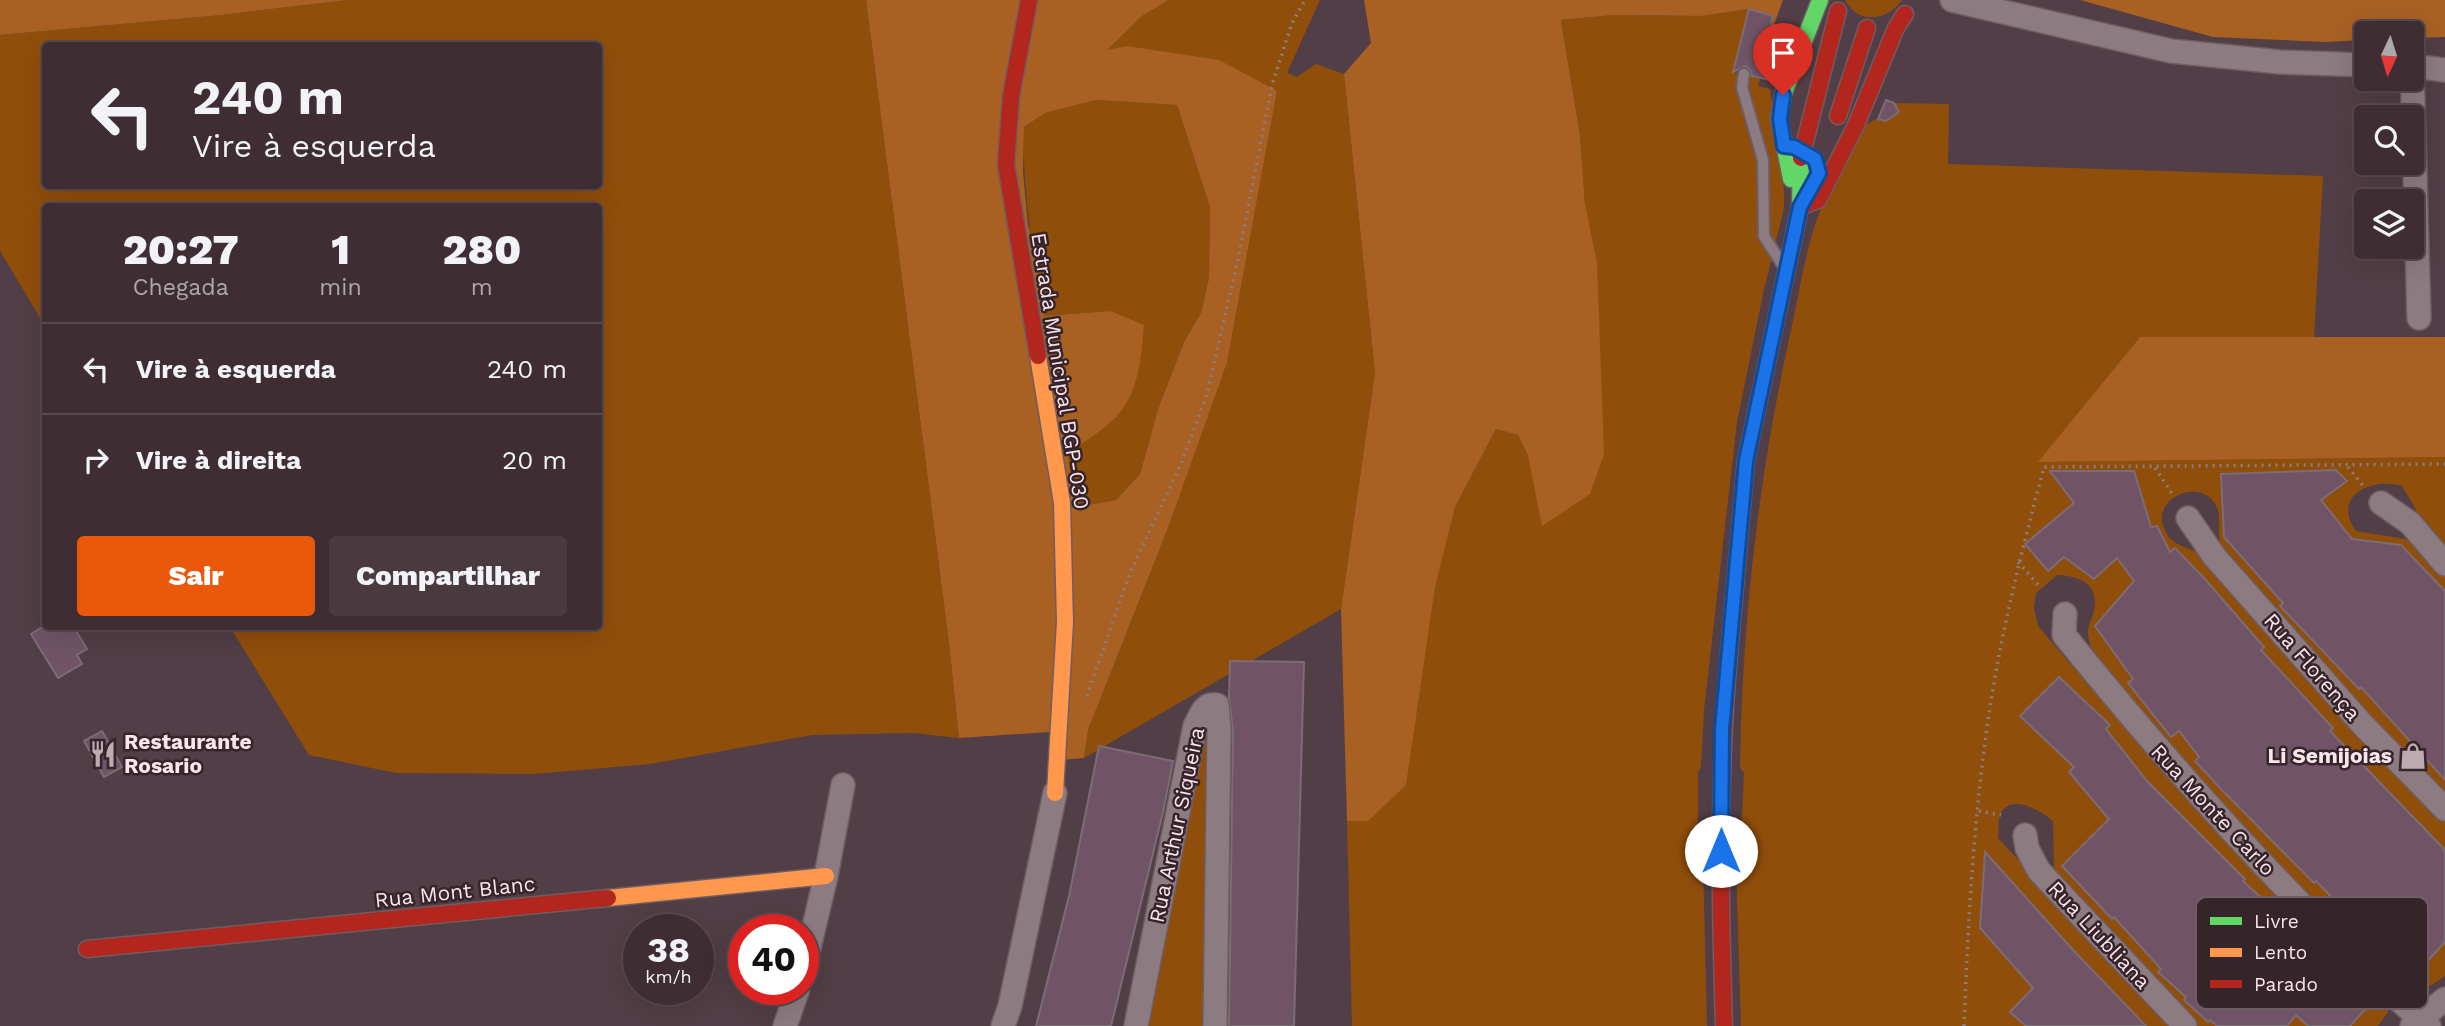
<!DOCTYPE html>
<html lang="pt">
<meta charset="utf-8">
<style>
:root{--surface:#3e2e34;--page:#493a40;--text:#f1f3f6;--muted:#ada8ac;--line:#574a4f;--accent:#ea580c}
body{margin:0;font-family:"Work Sans",sans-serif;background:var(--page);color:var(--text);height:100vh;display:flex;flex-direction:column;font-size:26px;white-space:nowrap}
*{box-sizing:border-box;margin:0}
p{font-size:23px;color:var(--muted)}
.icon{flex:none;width:38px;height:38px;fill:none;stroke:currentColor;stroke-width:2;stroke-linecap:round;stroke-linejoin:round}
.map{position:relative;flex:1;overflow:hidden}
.sheet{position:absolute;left:42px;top:203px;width:560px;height:427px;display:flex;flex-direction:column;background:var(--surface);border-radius:7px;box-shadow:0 7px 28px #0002,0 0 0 2px var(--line)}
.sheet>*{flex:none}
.guide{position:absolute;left:42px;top:42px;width:560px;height:147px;border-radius:7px;box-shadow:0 7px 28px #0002,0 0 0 2px var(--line);background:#3e2e34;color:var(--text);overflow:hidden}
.needle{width:46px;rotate:184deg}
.fabs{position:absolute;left:2354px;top:21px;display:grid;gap:14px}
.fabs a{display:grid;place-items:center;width:70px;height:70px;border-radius:7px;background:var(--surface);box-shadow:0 7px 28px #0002,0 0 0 2px var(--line);font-size:35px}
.speed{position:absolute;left:623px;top:914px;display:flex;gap:14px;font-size:35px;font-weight:700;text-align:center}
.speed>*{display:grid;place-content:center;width:91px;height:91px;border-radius:50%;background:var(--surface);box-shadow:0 7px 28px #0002,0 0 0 2px var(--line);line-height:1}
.speed small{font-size:18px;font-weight:400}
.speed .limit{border:10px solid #d22;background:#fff;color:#111}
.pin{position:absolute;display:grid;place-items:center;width:60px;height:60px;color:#fff;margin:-72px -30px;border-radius:50% 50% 50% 0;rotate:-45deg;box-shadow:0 0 7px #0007}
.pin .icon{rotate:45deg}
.me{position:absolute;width:77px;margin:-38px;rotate:0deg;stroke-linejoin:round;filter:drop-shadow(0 0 5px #0008)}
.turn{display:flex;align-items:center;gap:24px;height:147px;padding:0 35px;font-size:32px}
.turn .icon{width:91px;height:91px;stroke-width:2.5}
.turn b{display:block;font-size:49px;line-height:60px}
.eta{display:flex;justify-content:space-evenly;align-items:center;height:119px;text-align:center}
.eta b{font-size:42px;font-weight:800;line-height:49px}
.button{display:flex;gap:14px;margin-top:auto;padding:14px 35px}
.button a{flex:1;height:80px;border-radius:7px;background:var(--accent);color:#fff;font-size:28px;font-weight:800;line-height:80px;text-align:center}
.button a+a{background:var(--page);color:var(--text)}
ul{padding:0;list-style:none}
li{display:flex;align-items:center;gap:21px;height:91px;padding:0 35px;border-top:2px solid var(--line)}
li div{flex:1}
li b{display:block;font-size:26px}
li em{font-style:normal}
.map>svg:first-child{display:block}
.green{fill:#904e0b;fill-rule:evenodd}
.forest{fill:#a86023;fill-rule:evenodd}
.building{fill:#705466;stroke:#7c6c75;stroke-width:2}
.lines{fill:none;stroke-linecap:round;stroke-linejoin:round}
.lane-casing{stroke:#6e5d63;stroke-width:14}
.street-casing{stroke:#6e5d63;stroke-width:26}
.fast-casing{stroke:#6e5d63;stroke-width:19}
.slow-casing{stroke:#6e5d63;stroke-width:19}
.jam-casing{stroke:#6e5d63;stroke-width:19}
.path{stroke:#8b7d82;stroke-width:3.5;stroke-dasharray:2 5;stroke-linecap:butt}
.lane{stroke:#8c7c82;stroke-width:10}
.street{stroke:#8c7c82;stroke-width:23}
.fast{stroke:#63d668;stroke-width:16}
.slow{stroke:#ff974d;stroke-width:16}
.jam{stroke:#b3261e;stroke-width:16}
.route-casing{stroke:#114b97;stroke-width:18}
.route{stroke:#1a73e8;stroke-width:12}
.labels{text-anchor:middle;stroke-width:5;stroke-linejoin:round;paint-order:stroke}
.street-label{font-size:21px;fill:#fbe4eb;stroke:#35242a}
.poi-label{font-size:21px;font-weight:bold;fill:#fbe4eb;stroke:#35242a;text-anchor:start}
.key{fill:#35242a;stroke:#705e64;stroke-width:2}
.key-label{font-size:19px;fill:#fbe4eb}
</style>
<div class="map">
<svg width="2445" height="1026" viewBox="0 0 2445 1026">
<rect width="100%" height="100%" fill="#523e46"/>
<path class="green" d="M 348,0 L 866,0 L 949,643 L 959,738 L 913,733 L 812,735 L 650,764 L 534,774 L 396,773 L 309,755 L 230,627 L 598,626 L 598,206 L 46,206 L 45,326 L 0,251 L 0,35 L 221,15 ZM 46,46 L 598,46 L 598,186 L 46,186 Z
M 1169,0 L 1320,0 L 1287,73 L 1297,77 L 1316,64 L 1344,74 L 1375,373 L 1341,609 L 1084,758 L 1088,730 L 1168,528 L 1227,363 L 1277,91 L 1105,50 L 1142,16 Z
M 1845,0 L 1902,0 C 1888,20 1859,26 1845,0 Z
M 1749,9 L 1734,72 L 1760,78 L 1758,86 L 1770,89 L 1784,192 L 1784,208 L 1763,294 L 1737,422 L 1704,710 L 1701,767 L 1698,772 L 1698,856 L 1703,863 L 1707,1026 L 1352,1026 L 1347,821 L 1368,821 L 1455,507 L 1496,429 L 1518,435 L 1528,456 L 1543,525 L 1585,204 L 1580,135 L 1561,20 L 1613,15 L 1701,16 Z
M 1096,100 L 1177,105 L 1210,207 L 1209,278 L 1201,313 L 1184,342 L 1158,409 L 1140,474 L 1116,500 L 1082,506 L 1071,485 L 1068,453 L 1110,311 L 1044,316 C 1033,253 1022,191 1024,127 L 1045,113 Z
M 1894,103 L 1949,104 L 1948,164 L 2323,176 L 2314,337 L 2140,337 L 2039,462 L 2445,457 L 2445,549 L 2425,525 L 2402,486 C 2371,477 2331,496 2356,531 L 2405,539 L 2422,550 L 2445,576 L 2445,797 L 2228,562 C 2226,556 2221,549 2220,542 C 2217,532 2221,520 2218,510 C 2206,473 2142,498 2168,536 C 2174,545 2192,549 2201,554 L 2390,766 L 2445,822 L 2445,976 C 2423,991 2415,997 2391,982 L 2261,850 L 2098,663 C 2093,653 2088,643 2088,631 C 2088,624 2093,618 2094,610 C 2100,584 2079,576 2057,575 L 2036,593 L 2034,608 L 2038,626 C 2149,758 2266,880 2386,1004 L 2388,1012 L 2378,1026 L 2196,1026 L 2065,888 L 2054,868 L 2053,821 C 2042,812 2016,795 2003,810 C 1997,817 1999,829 1998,838 L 2173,1026 L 1741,1026 L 1736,864 L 1740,859 L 1744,773 L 1740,768 C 1742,620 1759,474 1791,330 C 1800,289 1806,245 1822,206 C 1834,179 1850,153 1864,126 L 1876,119 L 1886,121 L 1898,112 Z
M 1208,733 L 1213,739 L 1204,1026 L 1145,1026 L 1205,736 Z"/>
<path class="forest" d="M 0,0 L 348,0 L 221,15 L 0,35 Z
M 866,0 L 1169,0 L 1142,16 L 1107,50 L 1127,46 L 1219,60 L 1277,91 L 1227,363 L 1168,528 L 1088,730 L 1084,758 L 1048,761 L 1050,732 L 959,738 L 949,643 ZM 1096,100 L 1177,105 L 1210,207 L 1209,278 L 1201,313 L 1184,342 L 1158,409 L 1140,474 L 1116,500 L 1082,506 L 1071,485 L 1068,453 C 1082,443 1099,433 1112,421 C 1139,396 1141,359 1144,325 L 1110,311 L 1044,316 L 1041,274 L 1028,225 L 1023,172 L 1024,127 L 1045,113 Z
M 1364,0 L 1783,0 L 1755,76 L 1772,17 L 1749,9 L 1701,16 L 1613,15 L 1561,20 L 1580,135 L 1585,204 L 1597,263 L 1604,454 L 1590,494 L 1542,526 L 1528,456 L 1518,435 L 1496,429 L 1455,507 L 1435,587 L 1406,785 L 1368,821 L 1347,821 L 1341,609 L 1375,373 L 1344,74 L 1371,43 Z
M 2080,0 L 2445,0 L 2445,37 L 2412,38 L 2412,33 L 2366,33 L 2366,40 L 2325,42 L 2213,37 Z
M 2140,337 L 2445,337 L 2445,457 L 2038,462 Z"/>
<path class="building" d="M 1749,9 L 1773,16 L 1771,22 L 1782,52 L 1770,80 L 1752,76 L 1751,71 L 1746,66 L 1733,72 Z
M 1886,100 L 1894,103 L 1899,112 L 1886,121 L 1878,119 Z
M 2336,470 L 2347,481 L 2321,500 L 2352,539 L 2401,545 L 2445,591 L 2445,780 L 2361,687 L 2359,689 L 2280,606 L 2283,603 L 2224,537 L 2221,474 Z
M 2050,471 L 2134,471 L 2151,527 L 2157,526 L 2170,552 L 2175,548 L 2204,578 L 2264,647 L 2261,650 L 2333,728 L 2330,731 L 2445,850 L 2445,942 L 2414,976 L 2373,939 L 2374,938 L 2345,907 L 2343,909 L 2316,881 L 2314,883 L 2220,788 L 2195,761 L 2199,757 L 2179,731 L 2171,737 L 2128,683 L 2133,679 L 2095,626 L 2134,581 L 2117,558 L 2094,579 L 2064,557 L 2048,571 L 2025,544 L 2074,503 Z
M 44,626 L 73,626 L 87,649 L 77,655 L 82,664 L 58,678 L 31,634 Z
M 1230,661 L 1304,662 L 1294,1026 L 1229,1026 L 1233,729 L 1229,699 Z
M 2059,677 L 2110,725 L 2106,729 L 2147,781 L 2245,879 L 2243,881 L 2268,904 L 2264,908 L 2293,935 L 2295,933 L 2319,955 L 2316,958 L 2369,1005 L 2350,1026 L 2308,1026 L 2296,1015 L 2287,1026 L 2217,1026 L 2210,1020 L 2208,1022 L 2184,1000 L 2186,997 L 2158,972 L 2161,969 L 2114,917 L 2112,919 L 2062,866 L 2109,819 L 2069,772 L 2074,767 L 2020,716 Z
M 102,731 L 122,767 L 104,777 L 84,741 Z
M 1099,746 L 1173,761 L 1163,812 L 1111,1026 L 1036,1026 L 1069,896 Z
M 1985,852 L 2074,951 L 2146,1026 L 2026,1026 L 2010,1012 L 2033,988 L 1980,928 Z"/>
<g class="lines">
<defs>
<path id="lane" d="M 1744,74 L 1742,87 L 1763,160 L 1764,236 L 1782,264"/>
<path id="street" d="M 1952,0 L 2171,51 L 2280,62 L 2366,65
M 2412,66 L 2419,318
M 2412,66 L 2445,70
M 2381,503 L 2410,523 L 2445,564
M 2188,518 L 2214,556 L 2362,724 L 2445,809
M 2065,614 L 2064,635 C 2140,729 2218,819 2302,905 C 2344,947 2384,989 2429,1026
M 2025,835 L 2027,848 L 2039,871 L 2185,1026
M 803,973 L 826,876 L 843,785
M 785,1026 L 798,989
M 1003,1026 L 1010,1006 L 1055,793
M 1136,1026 L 1195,726 C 1201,715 1203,703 1217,705 L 1219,729 L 1215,1026
M 2412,1026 L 2445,999"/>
<path id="fast" d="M 1791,179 L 1779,119 L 1783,95 L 1820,0
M 1729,654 L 1746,461 L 1800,207 L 1801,158"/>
<path id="slow" d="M 1038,356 L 1062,503 L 1065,622 L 1055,793
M 608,898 L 826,876"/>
<path id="jam" d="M 1029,0 L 1011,96 L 1006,164 L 1038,356
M 1838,116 L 1867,28
M 1801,158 L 1838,11
M 1800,207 L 1818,200 L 1856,125 L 1896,28 L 1905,14
M 87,949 L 608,898
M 1724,1026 C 1720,902 1718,778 1729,654"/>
</defs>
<use href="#lane" class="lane-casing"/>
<use href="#street" class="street-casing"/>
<use href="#fast" class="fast-casing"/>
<use href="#slow" class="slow-casing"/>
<use href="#jam" class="jam-casing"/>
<path class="path" d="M 2348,467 L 2364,487
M 2155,468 L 2173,495
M 2018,562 L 2041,588
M 1087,696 L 1129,575 L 1181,464 L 1207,394 L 1238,259 L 1272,85 L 1292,23 L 1305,0
M 1979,811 L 2001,815
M 1964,1026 C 1968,926 1973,827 1987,728 C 1999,640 2021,553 2044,467 L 2445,464"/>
<use href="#lane" class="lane"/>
<use href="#street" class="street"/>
<use href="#fast" class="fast"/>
<use href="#slow" class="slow"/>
<use href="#jam" class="jam"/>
</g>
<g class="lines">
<defs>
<path id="route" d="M 1721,851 L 1722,729 L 1746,461 L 1800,207 L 1819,173 L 1815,159 L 1794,147 L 1784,146 L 1780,119 L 1783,95"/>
</defs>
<use href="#route" class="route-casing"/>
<use href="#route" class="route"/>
</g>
<defs>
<symbol id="restaurant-bare" viewBox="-9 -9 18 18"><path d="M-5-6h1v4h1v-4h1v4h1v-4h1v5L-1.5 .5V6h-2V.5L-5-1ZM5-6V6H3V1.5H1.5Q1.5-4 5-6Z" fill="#c0aab1" stroke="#35242a" stroke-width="2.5" paint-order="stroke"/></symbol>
<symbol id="shop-bare" viewBox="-9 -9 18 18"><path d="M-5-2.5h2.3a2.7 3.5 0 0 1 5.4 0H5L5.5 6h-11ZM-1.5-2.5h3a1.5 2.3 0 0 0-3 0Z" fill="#c0aab1" stroke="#35242a" stroke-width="2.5" paint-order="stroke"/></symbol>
</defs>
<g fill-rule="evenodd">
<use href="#restaurant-bare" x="84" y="735" width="38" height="38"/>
<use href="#shop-bare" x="2394" y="737" width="38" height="38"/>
</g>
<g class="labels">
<g class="street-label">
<text transform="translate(1060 371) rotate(81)" y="7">Estrada Municipal BGP-030</text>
<text transform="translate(2312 667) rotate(49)" y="7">Rua Florença</text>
<text transform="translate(2213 810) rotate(47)" y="7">Rua Monte Carlo</text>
<text transform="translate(1177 825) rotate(-78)" y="7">Rua Arthur Siqueira</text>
<text transform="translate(455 892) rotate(-6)" y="7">Rua Mont Blanc</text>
<text transform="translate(2099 935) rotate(47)" y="7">Rua Liubliana</text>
</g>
<g class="poi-label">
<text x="124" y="749">Restaurante<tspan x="124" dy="24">Rosario</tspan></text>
<text x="2392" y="763" text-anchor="end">Li Semijoias</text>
</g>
</g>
<rect x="2196" y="897" width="232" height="112" rx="10" class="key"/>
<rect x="2210" y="917" width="32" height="8" fill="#63d668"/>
<rect x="2210" y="948" width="32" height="9" fill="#ff974d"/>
<rect x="2210" y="980" width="32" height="8" fill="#b3261e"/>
<g class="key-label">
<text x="2254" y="928">Livre</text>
<text x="2254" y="959">Lento</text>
<text x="2254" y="991">Parado</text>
</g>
</svg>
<div class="fabs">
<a><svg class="needle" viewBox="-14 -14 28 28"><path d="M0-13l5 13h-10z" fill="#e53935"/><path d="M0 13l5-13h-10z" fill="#ada8ac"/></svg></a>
<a><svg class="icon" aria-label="search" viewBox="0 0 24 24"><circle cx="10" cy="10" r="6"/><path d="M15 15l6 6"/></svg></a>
<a><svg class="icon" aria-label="layers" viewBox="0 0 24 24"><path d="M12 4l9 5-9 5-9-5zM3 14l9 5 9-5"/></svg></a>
</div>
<div class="speed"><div>38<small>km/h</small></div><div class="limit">40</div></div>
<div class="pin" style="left:1783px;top:95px;background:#d93025"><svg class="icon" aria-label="arrive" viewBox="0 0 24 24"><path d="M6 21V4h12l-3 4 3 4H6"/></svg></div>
<svg class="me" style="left:1721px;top:851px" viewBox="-20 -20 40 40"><circle r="19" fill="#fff"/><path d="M0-13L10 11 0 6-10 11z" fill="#1a73e8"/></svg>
<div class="guide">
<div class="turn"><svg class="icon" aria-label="left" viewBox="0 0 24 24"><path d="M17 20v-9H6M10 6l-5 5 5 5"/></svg><div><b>240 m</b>Vire à esquerda</div></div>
</div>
<section class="sheet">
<div class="eta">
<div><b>20:27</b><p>Chegada</p></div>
<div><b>1</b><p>min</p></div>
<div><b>280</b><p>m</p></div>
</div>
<ul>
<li><svg class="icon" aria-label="left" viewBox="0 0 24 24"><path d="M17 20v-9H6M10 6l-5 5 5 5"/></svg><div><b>Vire à esquerda</b></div><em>240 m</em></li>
<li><svg class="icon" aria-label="right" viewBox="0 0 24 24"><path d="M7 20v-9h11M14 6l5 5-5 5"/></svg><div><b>Vire à direita</b></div><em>20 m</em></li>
</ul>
<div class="button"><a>Sair</a><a>Compartilhar</a></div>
</section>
</div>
